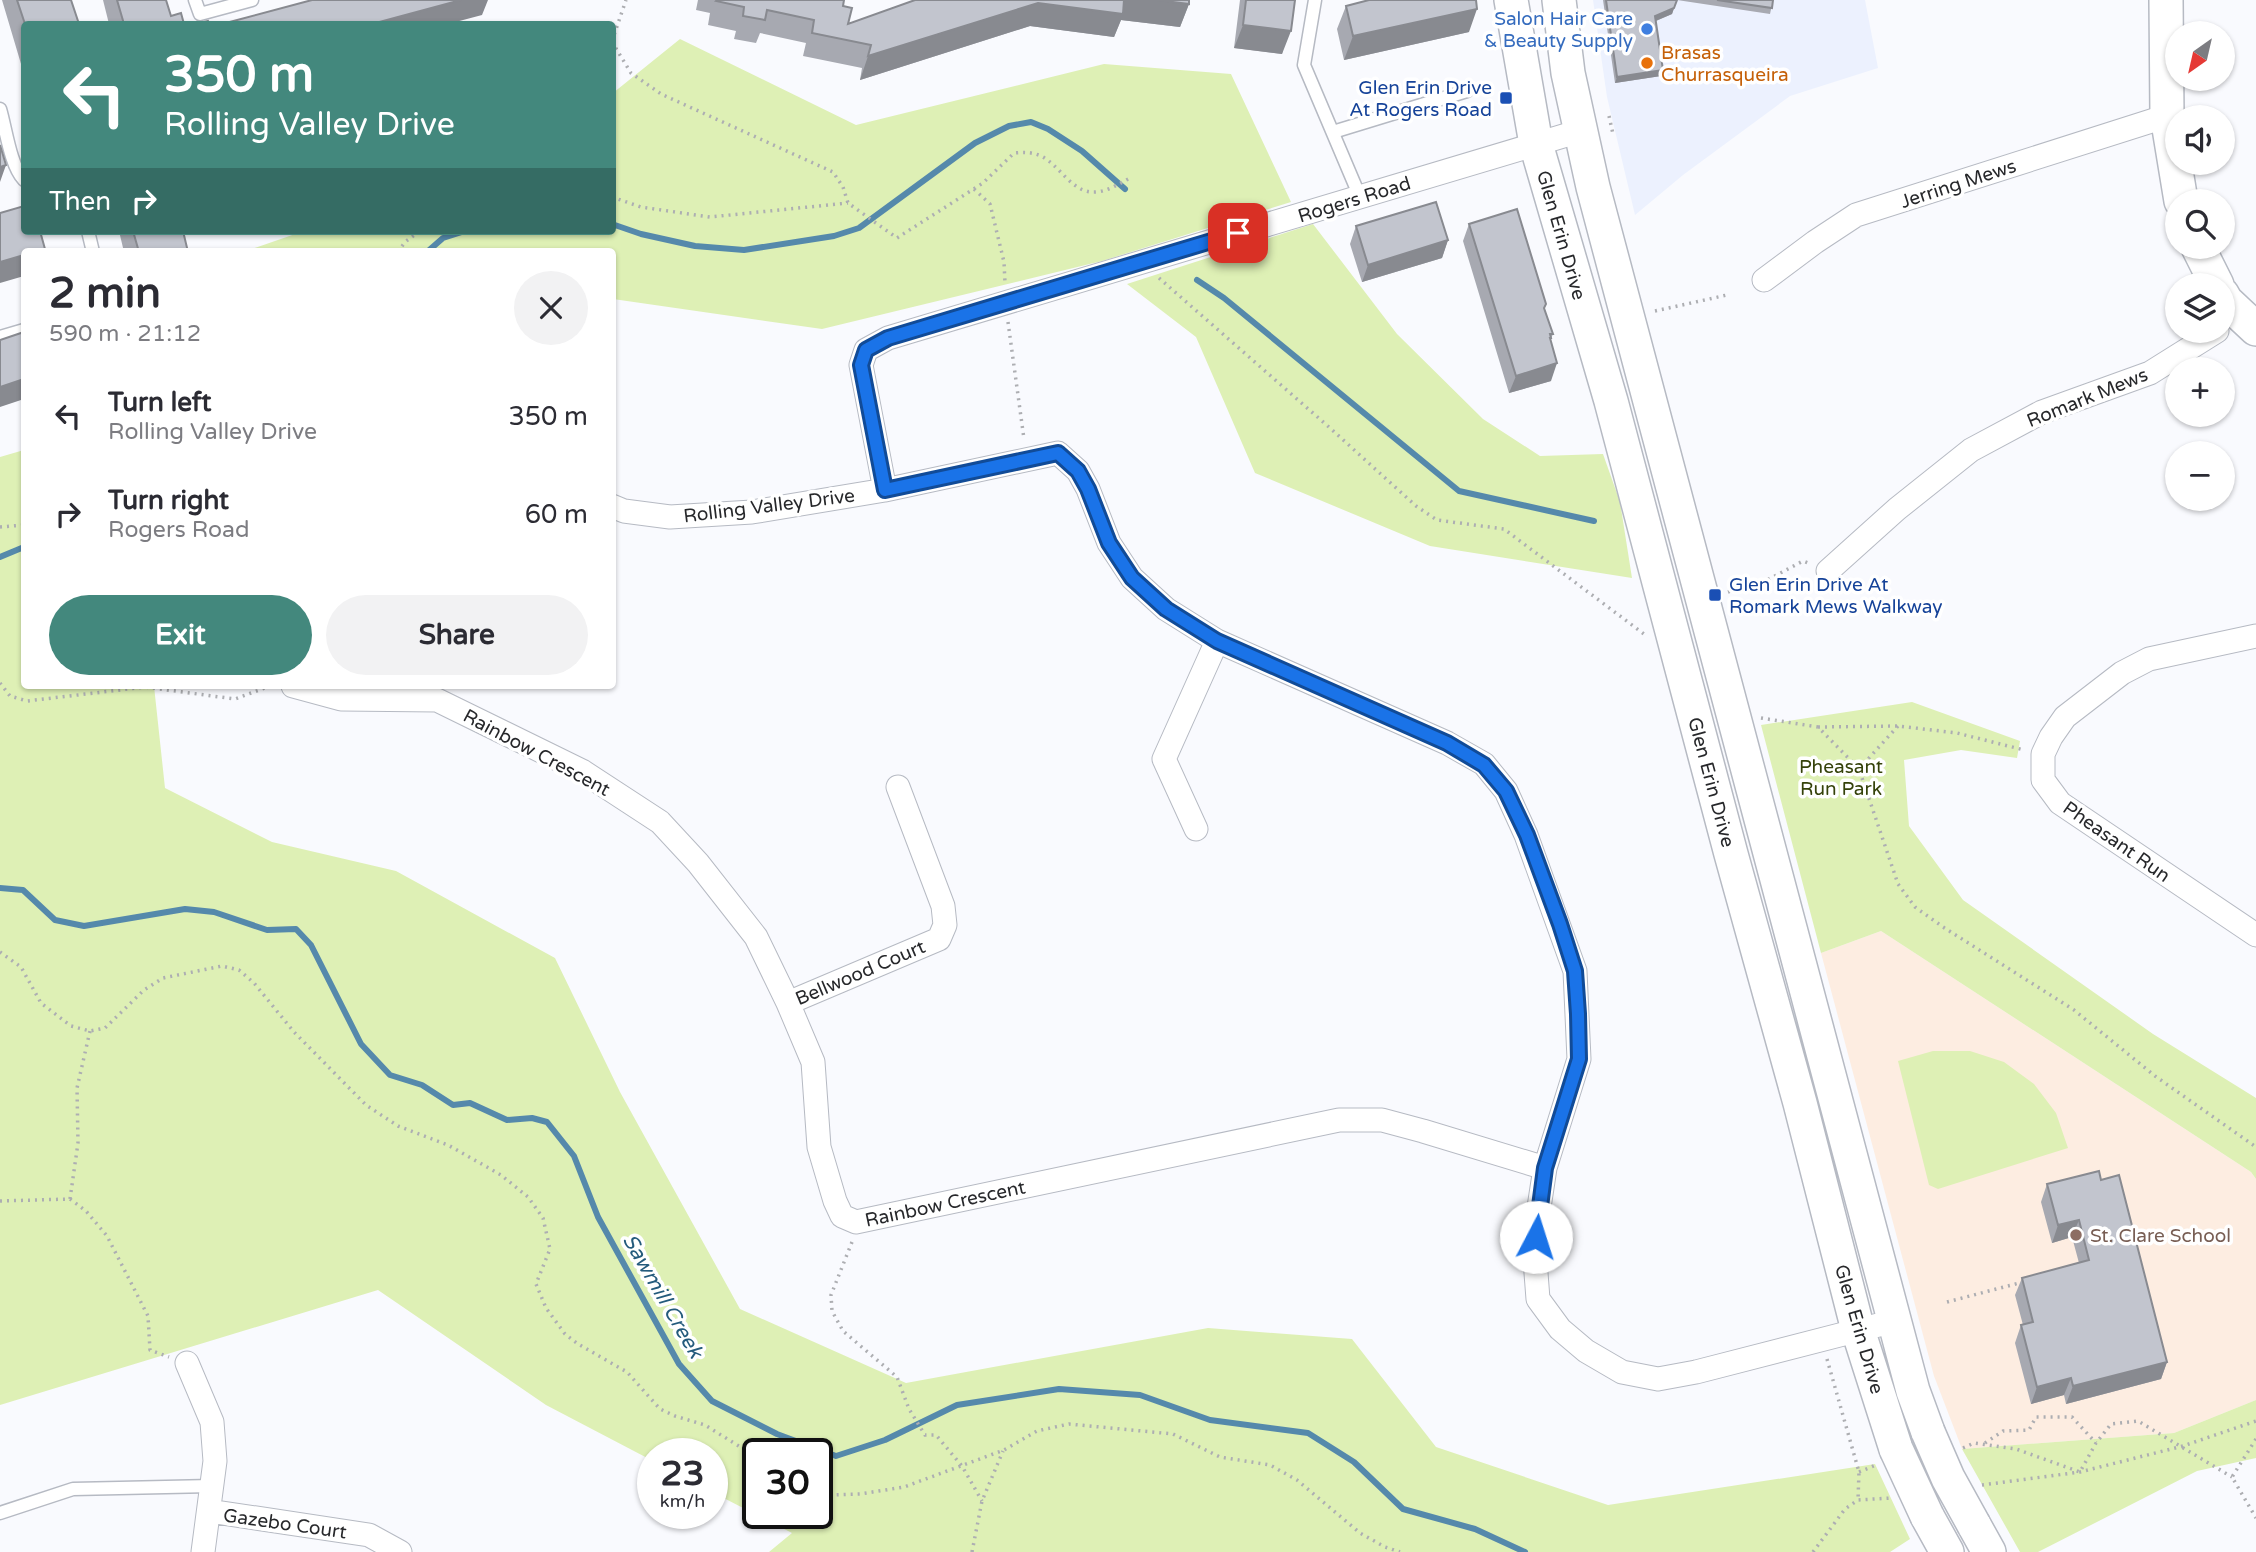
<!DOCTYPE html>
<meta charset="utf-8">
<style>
:root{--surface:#fff;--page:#f2f2f3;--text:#2b2b33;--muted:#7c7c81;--accent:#43887d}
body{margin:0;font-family:"Varela Round",sans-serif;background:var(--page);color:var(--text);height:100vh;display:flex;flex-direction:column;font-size:26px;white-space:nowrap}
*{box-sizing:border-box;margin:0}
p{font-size:23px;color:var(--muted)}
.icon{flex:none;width:38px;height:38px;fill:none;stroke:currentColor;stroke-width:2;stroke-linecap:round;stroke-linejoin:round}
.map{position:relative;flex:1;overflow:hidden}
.drawer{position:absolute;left:21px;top:248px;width:595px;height:441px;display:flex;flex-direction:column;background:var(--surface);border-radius:7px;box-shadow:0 2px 5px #0004}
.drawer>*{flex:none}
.top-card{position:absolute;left:21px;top:21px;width:595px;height:214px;border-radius:7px;box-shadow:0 2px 5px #0004;background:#43887d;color:#fff;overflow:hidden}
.needle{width:46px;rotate:214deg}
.controls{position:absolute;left:2165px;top:21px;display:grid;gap:14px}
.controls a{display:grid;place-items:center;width:70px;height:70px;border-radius:50%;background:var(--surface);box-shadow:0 2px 5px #0004;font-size:35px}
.speed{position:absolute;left:637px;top:1438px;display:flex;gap:14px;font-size:35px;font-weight:700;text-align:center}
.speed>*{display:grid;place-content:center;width:91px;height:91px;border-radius:50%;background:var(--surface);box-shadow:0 2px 5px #0004;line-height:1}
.speed small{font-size:18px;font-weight:400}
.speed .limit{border:4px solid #111;border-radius:10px;background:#fff;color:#111}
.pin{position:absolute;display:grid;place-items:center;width:60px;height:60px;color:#fff;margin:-30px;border-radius:14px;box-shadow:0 4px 10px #0006}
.me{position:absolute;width:77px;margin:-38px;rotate:5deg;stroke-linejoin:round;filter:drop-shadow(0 0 5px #0008)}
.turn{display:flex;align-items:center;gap:24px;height:147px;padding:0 28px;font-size:32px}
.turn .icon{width:91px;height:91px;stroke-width:2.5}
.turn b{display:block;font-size:49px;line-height:60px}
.then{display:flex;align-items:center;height:66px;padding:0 28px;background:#0003;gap:14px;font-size:26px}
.round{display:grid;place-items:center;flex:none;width:74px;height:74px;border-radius:37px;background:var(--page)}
.head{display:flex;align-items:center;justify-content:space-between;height:119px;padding:0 28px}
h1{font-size:42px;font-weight:700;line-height:52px}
.cta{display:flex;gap:14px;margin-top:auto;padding:14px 28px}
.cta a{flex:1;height:80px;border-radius:42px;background:var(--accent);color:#fff;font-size:28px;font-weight:700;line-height:80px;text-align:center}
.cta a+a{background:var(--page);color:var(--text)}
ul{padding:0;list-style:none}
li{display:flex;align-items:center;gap:21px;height:98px;padding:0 28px}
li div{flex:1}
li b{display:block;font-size:26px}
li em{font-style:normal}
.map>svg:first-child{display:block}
.built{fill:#ecf1fe}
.education{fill:#fdede1}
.green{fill:#def0b5;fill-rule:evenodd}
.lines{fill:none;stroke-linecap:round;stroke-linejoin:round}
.stream{stroke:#5589ab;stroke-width:6}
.lane-casing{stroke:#b6bac3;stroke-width:15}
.street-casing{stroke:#b6bac3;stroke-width:25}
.secondary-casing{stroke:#b6bac3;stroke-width:36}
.path{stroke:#adaeb2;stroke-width:3.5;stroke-dasharray:2 5;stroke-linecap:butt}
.lane{stroke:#fff;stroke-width:12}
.street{stroke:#fff;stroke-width:23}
.secondary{stroke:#fff;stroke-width:33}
.secondary-bridge-casing{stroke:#b6bac3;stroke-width:36;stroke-linecap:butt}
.secondary-bridge{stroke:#fff;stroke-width:33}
.wall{fill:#a7a9b1}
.shaded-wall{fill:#888a90}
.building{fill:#c2c5ce;stroke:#888a90;stroke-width:2}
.route-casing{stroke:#114b97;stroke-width:18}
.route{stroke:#1a73e8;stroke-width:12}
.shop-dot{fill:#3f7fe0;stroke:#fff;stroke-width:2.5}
.food-dot{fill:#e8710a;stroke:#fff;stroke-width:2.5}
.transit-dot{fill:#1a4fb4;stroke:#fff;stroke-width:2.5}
.education-dot{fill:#8d6e63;stroke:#fff;stroke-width:2.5}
.labels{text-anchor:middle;stroke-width:7;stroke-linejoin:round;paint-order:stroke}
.shop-label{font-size:19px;fill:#366cbe;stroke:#fff;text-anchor:end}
.food-label{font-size:19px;fill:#c56008;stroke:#fff;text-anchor:start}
.transit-label{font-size:19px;fill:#164399;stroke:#fff;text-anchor:end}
.street-label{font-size:19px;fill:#27282b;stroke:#fff}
.park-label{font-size:19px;fill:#35420a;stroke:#fff}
.education-label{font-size:19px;fill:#785e54;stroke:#fff;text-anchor:start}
.water-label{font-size:21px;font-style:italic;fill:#245b7c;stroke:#fff}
</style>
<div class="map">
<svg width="2256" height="1552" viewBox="0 0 2256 1552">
<rect width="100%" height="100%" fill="#f9fafe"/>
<path class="built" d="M 1593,0 L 1865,0 L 1878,68 L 1790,96 L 1683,175 L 1635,215 L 1607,97 Z"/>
<path class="education" d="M 1881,931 L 2251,1172 L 2256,1179 L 2256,1400 L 2174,1433 L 1962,1449 L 1934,1376 L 1821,953 Z"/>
<path class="green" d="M 680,39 L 856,125 L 1104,64 L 1231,74 L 1291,202 L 1102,261 L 822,329 L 613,299 L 612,252 L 243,252 L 304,231 L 612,231 L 613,93 Z
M 1313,224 L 1397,334 L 1483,419 L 1540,456 L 1603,454 L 1620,502 L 1632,578 L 1430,546 L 1255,473 L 1196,337 L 1127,284 Z
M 24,450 L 24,686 L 154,686 L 165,788 L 272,842 L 396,871 L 555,958 L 620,1092 L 740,1309 L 906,1383 L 1208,1328 L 1352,1339 L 1436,1447 L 1608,1505 L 1875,1464 L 1910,1539 L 1890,1552 L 769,1552 L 792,1533 L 712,1492 L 712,1454 L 653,1454 L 653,1461 L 546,1405 L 378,1290 L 0,1405 L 0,457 ZM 817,1454 L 817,1514 L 758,1514 L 758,1454 Z
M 1912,702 L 2020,741 L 2017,758 L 1961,750 L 1904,760 L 1909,826 L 1963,900 L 2153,1034 L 2256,1098 L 2256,1179 L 2251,1172 L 1881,931 L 1821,953 L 1761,725 Z
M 1933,1051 L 1970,1051 L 2004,1062 L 2034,1084 L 2056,1113 L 2068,1148 L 1938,1189 L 1929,1185 L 1898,1061 Z
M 2256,1400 L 2256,1458 L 2197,1471 L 2038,1552 L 2020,1552 L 1962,1449 L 2174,1433 Z"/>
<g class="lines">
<path class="stream" d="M 612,224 L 641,234 L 695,246 L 744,250 L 834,236 L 859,228 L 975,143 L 1009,126 L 1031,122 L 1048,129 L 1082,151 L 1125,189
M 427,252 L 443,238 L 465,231
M 1197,280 L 1224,298 L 1459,491 L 1594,521
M 0,557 L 24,547
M 0,888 L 23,890 L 55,920 L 84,926 L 185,909 L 214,912 L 267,930 L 296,929 L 311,945 L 361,1044 L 390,1075 L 422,1085 L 453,1105 L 470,1103 L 507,1120 L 532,1118 L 547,1122 L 574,1156 L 598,1217 L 679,1364 L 712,1401 L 777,1434 L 836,1456 L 885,1440 L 957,1405 L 1059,1389 L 1140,1395 L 1210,1420 L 1308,1433 L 1354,1462 L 1403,1509 L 1475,1529 L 1525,1552"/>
<defs>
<path id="lane" d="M 195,0 L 200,14 L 252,0
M 1315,0 L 1304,65 L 1360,197
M 0,109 C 6,129 10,165 24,180
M 1333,132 L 1467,91
M 88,231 L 93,252
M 0,337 L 24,330
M 0,1513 L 73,1489 L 212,1486"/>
<path id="street" d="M 1764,280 L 1815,242 L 1856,215 L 2167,116
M 885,490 L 861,365 L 866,350 L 888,338 L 1580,131
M 612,506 L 624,511 L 670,517 L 752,512 L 885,490 L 1058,453 L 1078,471 L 1088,489 L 1109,543 L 1132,578 L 1166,609 L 1217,641 L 1447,743 L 1484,764 L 1506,791 L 1526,835 L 1575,971 L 1579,1059 L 1545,1168 L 1538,1214 L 1535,1260 L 1538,1299 L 1560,1329 L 1586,1351 L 1622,1372 L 1658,1379 L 1696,1372 L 1894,1321
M 1828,571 L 1897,509 L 1971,450 L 2042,412 L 2150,373 L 2217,331
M 2256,636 L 2149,659 L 2122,673 L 2065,717 L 2051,737 L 2043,754 L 2043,780 L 2060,803 L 2256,935
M 293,686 L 341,699 L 437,700 L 582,771 L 660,822 L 698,863 L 756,937 L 788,1003 L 813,1062 L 819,1147 L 835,1201 L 842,1216 L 856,1222 L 1339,1120 L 1382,1120 L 1423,1131 L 1545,1168
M 1196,829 L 1164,759 L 1217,641
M 788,1003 L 939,939 L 945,925 L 943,906 L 898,787
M 187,1363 L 212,1422 L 215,1461 L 203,1552
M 209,1511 L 369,1535 L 400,1552"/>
<path id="secondary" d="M 1511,0 L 1536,144 L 1611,401 L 1731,854 L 1800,1103 L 1858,1330 L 1896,1449
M 1559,0 L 1568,73 L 1593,187 L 1913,1391 L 1928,1432
M 2166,0 L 2167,116 L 2181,201
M 2198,247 L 2217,285
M 2222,294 L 2226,301 L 2256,329
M 1927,1516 L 1947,1552
M 1974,1525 L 1989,1552"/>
</defs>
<use href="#lane" class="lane-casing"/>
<use href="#street" class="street-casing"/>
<use href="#secondary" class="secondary-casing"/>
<path class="path" d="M 612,41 L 626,0
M 612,42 L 631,73 L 661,94 L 833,172 L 843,187 L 848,203 L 897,238 L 983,183 L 1014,153 C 1024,152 1032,152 1041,156 C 1060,165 1072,194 1096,192 C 1109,191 1120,183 1132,177
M 1609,116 L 1613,134
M 974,189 L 990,204 L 1004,262 L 1005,283
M 612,197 L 641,207 L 710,217 L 848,203
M 398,252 L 405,242 L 420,231
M 1159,278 L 1330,428 L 1416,506 L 1437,520 L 1504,529 L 1644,634
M 1655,311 L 1727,295
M 1008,322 L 1024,439
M 0,527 L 24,525
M 1728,592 L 1769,579 L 1803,561 L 1808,563
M 0,683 L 10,696 L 27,701 L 145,687 L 235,699 L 270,686
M 1761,718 L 1818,727 L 1859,769 L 1898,884 L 1915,907 L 1943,927 L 2074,1010 L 2155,1076 L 2256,1147
M 1818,727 L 1898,726 L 1957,733 L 2024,750
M 1859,769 L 1898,726
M 0,952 L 21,967 L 41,1003 L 71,1026 L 90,1031 L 105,1028 L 144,990 L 163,978 L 222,966 L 239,970 L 254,983 L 294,1032 L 366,1105 L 398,1126 L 448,1145 L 501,1175 L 528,1197 L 543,1218 L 550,1249 L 536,1284 L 546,1308 L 565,1334 L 578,1344 L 627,1372 L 660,1409 L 675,1416 L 705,1425 L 758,1458
M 70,1199 L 78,1143 L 77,1088 L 90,1031
M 0,1201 L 70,1199 L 86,1211 L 107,1236 L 148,1316 L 150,1350 L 169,1357
M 852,1242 L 831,1295 L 832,1311 L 843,1331 L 897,1377 L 909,1409 L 925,1435 L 936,1435 L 962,1466 L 982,1501
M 1947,1302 L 2023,1282
M 1827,1359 L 1859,1472 L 1858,1500
M 2256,1439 L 2232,1477 L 2256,1518
M 1985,1443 L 2003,1431 L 2029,1430 L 2036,1417 L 2072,1417 L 2096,1443
M 1963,1448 L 1974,1443 L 2016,1449 L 2080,1472 L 2096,1443 L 2111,1424 L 2138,1421 L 2232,1477
M 1859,1472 L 1876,1465
M 1982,1485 L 2080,1472 L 2183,1446 L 2256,1421
M 817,1489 L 830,1495 L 860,1494 L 904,1487 L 1004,1450 L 1037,1431 L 1069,1424 L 1173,1434 L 1220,1457 L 1270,1465 L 1297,1480 L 1360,1533 L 1385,1547 L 1400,1552
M 972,1552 L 982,1501 L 1003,1451
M 1813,1552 L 1845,1509 L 1858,1500 L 1891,1498"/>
<use href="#lane" class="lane"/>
<use href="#street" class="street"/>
<use href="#secondary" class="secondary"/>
<defs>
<path id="secondary-bridge" d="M 1928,1432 L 1948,1478 L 1974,1525
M 1896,1449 L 1927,1516"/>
</defs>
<use href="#secondary-bridge" class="secondary-bridge-casing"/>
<use href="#secondary-bridge" class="secondary-bridge"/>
</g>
<path class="wall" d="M 2,0 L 71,0 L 24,24 L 24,74 Z
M 103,0 L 166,0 L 171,16 L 184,24 L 109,24 Z
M 698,0 L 844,0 L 843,6 L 848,24 L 1189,4 L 1180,27 L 1121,20 L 1114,37 L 1030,26 L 860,80 L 862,68 L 803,56 L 806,43 L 760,33 L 756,43 L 734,39 L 736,31 L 708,25 L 710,13 L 696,10 Z
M 1240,0 L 1295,0 L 1282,54 L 1234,48 Z
M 1603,0 L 1773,0 L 1770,14 L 1677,0 L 1672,14 L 1656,21 L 1661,76 L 1615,83 Z
M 1346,6 L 1469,32 L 1344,60 L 1337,29 Z
M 1469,224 L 1544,308 L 1553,334 L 1550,341 L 1551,381 L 1509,393 L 1463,241 Z
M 1356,226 L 1448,240 L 1442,258 L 1362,282 L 1350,244 Z
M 119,231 L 183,231 L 188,252 L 124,252 Z
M 2101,1180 L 2167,1362 L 2161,1379 L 2066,1404 L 2064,1395 L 2031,1404 L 2015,1343 L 2021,1325 L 2023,1325 L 2015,1295 L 2022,1278 L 2079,1263 L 2072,1237 L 2052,1243 L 2041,1202 L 2047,1184 Z"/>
<path class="shaded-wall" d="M 461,0 L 488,0 L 482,15 L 448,24 L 372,24 Z
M 1124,0 L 1157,0 L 1189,4 L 1180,27 L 1121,20 L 1114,37 L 1030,26 L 860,80 L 868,56 L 1038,3 Z
M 1674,8 L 1672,14 L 1653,22 L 1655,16 Z
M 1477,9 L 1469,32 L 1344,60 L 1353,36 Z
M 1243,25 L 1291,31 L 1282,54 L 1234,48 Z
M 1663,70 L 1661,76 L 1615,83 L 1617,77 Z
M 6,165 L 0,182 L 0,167 Z
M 1448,240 L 1442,258 L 1362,282 L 1368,265 Z
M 24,255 L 24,276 L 0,283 L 0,262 Z
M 1557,363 L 1551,381 L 1509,393 L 1516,376 Z
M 24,379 L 24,399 L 0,407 L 0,387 Z
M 2079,1220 L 2072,1237 L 2052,1243 L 2058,1225 Z
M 2167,1362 L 2161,1379 L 2066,1404 L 2073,1386 Z
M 2071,1378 L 2064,1395 L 2031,1404 L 2037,1387 Z"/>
<path class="building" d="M 17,0 L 71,0 L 79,24 L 25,24 Z
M 117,0 L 166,0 L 171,16 L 181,13 L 184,24 L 124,24 Z
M 312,0 L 461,0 L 372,24 L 222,24 Z
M 717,0 L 844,0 L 843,6 L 852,8 L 848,24 L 915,0 L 1124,0 L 1123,14 L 1038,3 L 868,56 L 871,45 L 812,33 L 814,20 L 767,10 L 765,20 L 743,16 L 744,7 L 716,1 Z
M 1157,0 L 1189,0 L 1189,4 Z
M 1246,0 L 1295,0 L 1291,31 L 1243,25 Z
M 1369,0 L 1476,0 L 1477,9 L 1353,36 L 1346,6 Z
M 1606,0 L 1677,0 L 1674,8 L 1655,16 L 1663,70 L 1617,77 Z
M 1717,0 L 1773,0 L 1772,8 Z
M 208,21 L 209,24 L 196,24 Z
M 0,145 L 6,165 L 0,167 Z
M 1436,202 L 1448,240 L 1368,265 L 1356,226 Z
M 24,206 L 24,231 L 40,231 L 45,249 L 35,252 L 24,252 L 24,255 L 0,262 L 0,213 Z
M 1517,209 L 1546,304 L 1544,308 L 1553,334 L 1550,334 L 1551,338 L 1550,338 L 1557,363 L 1516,376 L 1469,224 Z
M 133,231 L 183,231 L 188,252 L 139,252 Z
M 24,332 L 24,379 L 0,387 L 0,340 Z
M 2099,1171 L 2101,1180 L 2119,1175 L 2167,1362 L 2073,1386 L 2071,1378 L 2037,1387 L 2021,1325 L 2033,1322 L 2022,1278 L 2089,1260 L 2079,1220 L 2058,1225 L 2047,1184 Z"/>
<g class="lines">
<defs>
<path id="route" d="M 1238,233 L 888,338 L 866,350 L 861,365 L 885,490 L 1058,453 L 1078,471 L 1088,489 L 1109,543 L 1132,578 L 1166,609 L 1217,641 L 1447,743 L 1484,765 L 1506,791 L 1527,835 L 1560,924 L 1575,971 L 1578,1014 L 1579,1059 L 1545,1168 L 1536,1237"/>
</defs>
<use href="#route" class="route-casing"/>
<use href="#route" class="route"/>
</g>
<circle class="shop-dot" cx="1647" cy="29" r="7"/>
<circle class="food-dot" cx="1647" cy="63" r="7"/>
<g class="transit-dot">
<rect x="1499" y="91" width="14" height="14" rx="3.5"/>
<rect x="1708" y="588" width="14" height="14" rx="3.5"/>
</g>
<circle class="education-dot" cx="2076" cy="1235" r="7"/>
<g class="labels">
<g class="shop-label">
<text x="1633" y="25">Salon Hair Care<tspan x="1633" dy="22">&amp; Beauty Supply</tspan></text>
</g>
<g class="food-label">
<text x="1661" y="59">Brasas<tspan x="1661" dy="22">Churrasqueira</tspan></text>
</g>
<g class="transit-label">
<text x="1492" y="94">Glen Erin Drive<tspan x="1492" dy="22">At Rogers Road</tspan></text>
<text x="1729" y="591" text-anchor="start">Glen Erin Drive At<tspan x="1729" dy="22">Romark Mews Walkway</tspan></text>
</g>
<g class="street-label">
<text transform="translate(1958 183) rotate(-18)" y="7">Jerring Mews</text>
<text transform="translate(1354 199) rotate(-17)" y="7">Rogers Road</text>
<text transform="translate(1562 235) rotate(74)" y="7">Glen Erin Drive</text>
<text transform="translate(2087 397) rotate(-22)" y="7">Romark Mews</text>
<text transform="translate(769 505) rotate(-7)" y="7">Rolling Valley Drive</text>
<text transform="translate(537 752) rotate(28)" y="7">Rainbow Crescent</text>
<text transform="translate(1712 782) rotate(75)" y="7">Glen Erin Drive</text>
<text transform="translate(2117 841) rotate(35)" y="7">Pheasant Run</text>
<text transform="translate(860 972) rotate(-23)" y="7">Bellwood Court</text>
<text transform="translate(945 1203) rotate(-12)" y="7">Rainbow Crescent</text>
<text transform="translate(1860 1329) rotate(74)" y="7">Glen Erin Drive</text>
<text transform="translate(285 1523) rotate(8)" y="7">Gazebo Court</text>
</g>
<g class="park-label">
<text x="1841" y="773">Pheasant<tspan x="1841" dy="22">Run Park</tspan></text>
</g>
<g class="education-label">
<text x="2090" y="1242">St. Clare School</text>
</g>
<g class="water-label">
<text transform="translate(663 1296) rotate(60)" y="7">Sawmill Creek</text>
</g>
</g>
</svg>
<div class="controls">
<a><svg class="needle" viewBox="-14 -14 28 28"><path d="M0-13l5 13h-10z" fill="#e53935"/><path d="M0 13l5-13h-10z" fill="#7c7c81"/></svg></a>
<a><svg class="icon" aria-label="sound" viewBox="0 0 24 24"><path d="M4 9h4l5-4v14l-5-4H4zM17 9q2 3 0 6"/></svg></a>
<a><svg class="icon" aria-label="search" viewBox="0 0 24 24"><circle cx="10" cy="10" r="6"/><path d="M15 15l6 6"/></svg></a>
<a><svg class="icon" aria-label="layers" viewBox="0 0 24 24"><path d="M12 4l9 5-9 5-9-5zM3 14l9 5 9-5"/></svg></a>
<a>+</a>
<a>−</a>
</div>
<div class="speed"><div>23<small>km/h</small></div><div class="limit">30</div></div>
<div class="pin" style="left:1238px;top:233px;background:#d93025"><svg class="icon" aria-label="arrive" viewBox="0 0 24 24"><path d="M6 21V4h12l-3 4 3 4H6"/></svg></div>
<svg class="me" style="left:1536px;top:1237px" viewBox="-20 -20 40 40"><circle r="19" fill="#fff"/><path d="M0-13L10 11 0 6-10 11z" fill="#1a73e8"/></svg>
<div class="top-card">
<div class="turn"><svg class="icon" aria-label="left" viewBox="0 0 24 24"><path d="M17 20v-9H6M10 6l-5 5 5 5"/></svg><div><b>350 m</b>Rolling Valley Drive</div></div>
<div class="then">Then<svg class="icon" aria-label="right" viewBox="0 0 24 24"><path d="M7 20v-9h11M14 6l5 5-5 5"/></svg></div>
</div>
<section class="drawer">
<div class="head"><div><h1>2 min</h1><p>590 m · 21:12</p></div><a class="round"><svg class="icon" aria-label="close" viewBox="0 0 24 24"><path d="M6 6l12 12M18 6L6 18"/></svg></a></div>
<ul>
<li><svg class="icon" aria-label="left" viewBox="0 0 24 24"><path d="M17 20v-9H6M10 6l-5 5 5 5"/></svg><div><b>Turn left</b><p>Rolling Valley Drive</p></div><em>350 m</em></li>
<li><svg class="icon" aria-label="right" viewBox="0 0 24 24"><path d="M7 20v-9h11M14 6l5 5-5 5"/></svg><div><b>Turn right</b><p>Rogers Road</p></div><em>60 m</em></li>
</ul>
<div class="cta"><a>Exit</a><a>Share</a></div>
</section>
</div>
